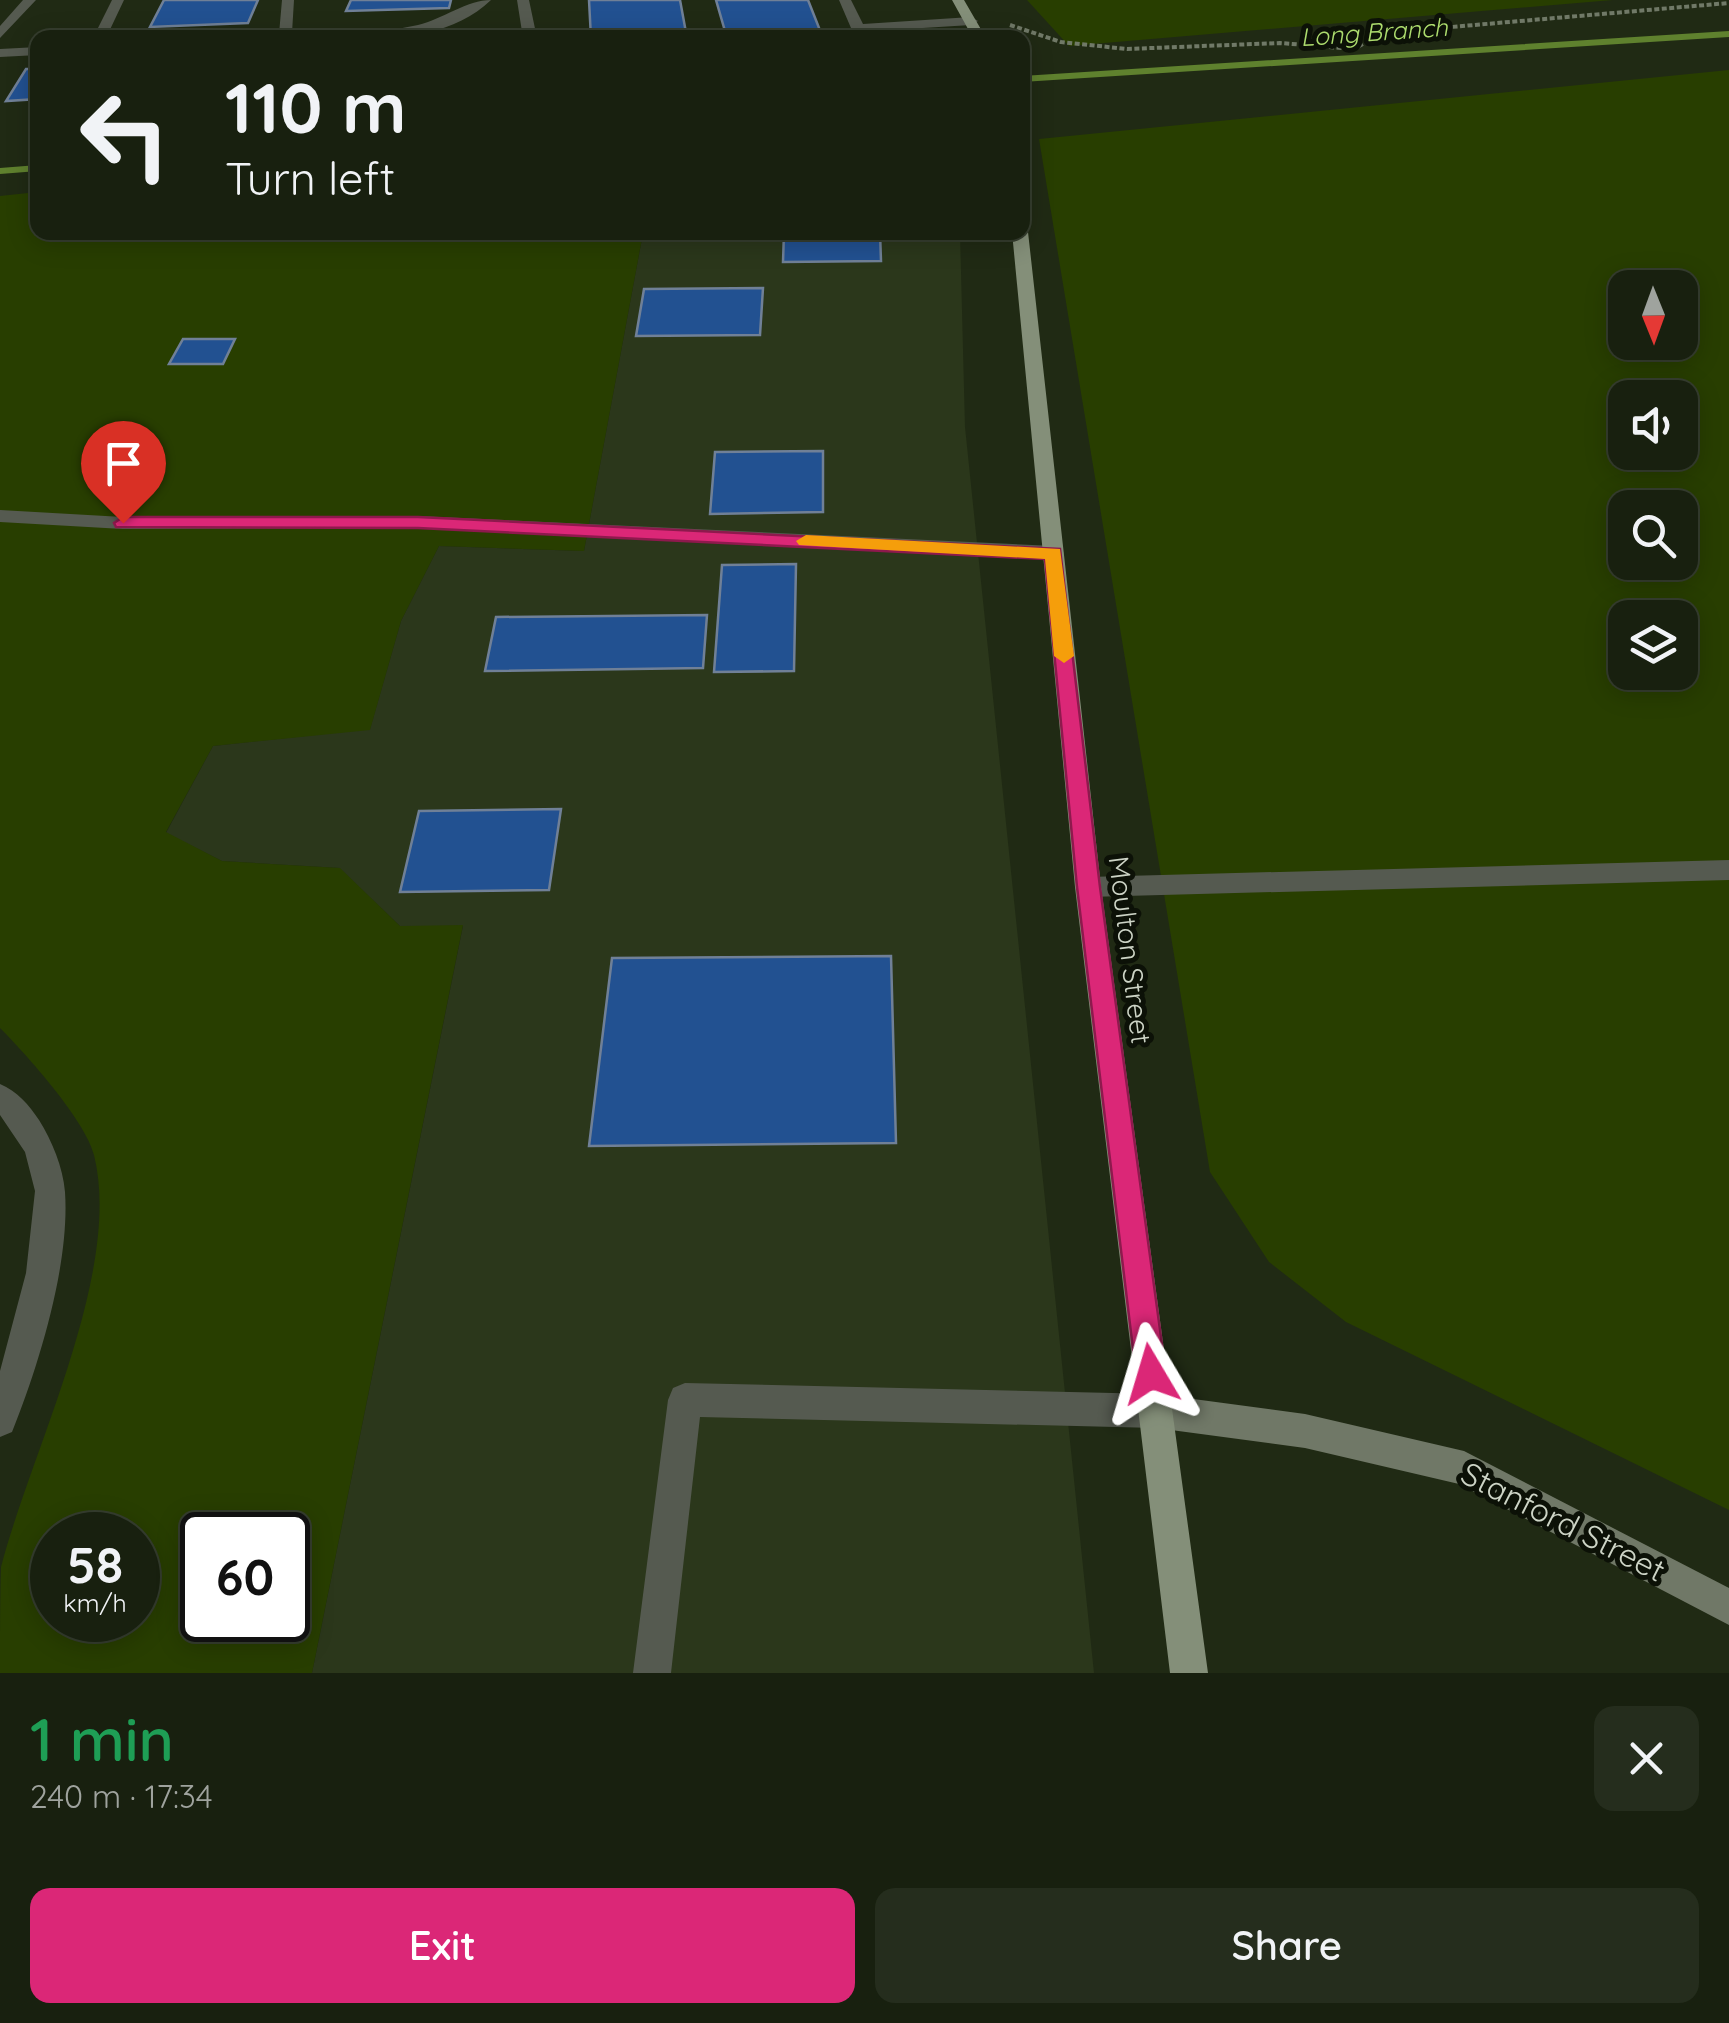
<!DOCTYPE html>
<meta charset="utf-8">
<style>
:root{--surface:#18200f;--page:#252d1d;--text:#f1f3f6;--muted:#9fa39e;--line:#363e2f;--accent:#db2777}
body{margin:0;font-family:Quicksand,sans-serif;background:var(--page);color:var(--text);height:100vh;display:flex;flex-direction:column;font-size:38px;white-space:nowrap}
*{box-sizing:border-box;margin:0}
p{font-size:32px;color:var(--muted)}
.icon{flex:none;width:55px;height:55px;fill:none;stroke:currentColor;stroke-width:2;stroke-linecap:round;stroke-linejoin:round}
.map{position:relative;height:1673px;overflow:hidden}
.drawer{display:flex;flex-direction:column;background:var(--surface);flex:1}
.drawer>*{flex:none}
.banner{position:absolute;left:30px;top:30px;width:1000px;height:210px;border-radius:20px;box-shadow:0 5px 25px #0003,0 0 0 2px var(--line);background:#18200f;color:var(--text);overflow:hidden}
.needle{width:65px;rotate:179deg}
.controls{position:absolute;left:1608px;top:270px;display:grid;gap:20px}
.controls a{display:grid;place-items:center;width:90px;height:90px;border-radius:20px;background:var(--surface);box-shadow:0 5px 25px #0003,0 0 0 2px var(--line);font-size:50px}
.speed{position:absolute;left:30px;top:1512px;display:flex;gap:20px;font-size:50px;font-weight:700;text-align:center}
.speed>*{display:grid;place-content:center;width:130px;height:130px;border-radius:50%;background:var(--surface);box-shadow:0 5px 25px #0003,0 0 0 2px var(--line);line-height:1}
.speed small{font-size:25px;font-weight:400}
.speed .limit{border:5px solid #111;border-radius:15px;background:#fff;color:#111}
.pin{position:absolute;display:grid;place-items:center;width:85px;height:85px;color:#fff;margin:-102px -42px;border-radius:50% 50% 50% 0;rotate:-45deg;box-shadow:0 0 10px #0007}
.pin .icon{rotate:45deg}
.me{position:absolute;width:110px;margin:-55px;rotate:353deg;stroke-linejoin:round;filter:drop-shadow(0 0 8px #0008)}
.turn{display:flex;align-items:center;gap:35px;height:210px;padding:0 30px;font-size:45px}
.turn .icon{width:130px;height:130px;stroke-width:2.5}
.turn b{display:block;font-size:70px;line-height:85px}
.round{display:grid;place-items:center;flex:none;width:105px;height:105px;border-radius:20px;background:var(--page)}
.overview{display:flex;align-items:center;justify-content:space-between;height:170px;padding:0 30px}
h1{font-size:60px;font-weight:600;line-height:75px;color:#1e9e55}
.button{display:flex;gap:20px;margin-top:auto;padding:20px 30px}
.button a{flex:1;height:115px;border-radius:20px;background:var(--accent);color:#fff;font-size:40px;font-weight:600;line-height:115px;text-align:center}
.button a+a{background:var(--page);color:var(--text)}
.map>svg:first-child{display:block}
.built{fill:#2b371b}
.green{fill:#283e00;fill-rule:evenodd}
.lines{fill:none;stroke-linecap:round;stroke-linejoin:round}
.stream{fill:#5f812e;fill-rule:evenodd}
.building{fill:#225191;stroke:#708097;stroke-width:2.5}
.path{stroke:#707967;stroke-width:4;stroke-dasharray:5 2.5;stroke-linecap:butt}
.lane{fill:#555a50;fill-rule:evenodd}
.street{fill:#555a50;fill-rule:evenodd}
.secondary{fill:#707867;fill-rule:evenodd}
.primary{fill:#848f79;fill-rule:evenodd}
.route{fill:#db2777;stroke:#8e194d;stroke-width:2.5}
.slow{fill:#f59e0b}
.labels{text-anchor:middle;stroke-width:10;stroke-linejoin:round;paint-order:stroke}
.far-water-label{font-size:25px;font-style:italic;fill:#addc6e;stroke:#0c1107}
.street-label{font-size:28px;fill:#cdd4c6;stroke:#0c1107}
.near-street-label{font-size:32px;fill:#cdd4c6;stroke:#0c1107}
</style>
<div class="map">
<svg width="1729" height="1673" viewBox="0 0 1729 1673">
<rect width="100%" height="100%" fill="#202a14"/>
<path class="built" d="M 643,233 L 960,233 L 965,427 L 1094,1673 L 312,1673 L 463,926 L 400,926 L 339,868 L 222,861 L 166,833 L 213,746 L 370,729 L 401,621 L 439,546 L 584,551 Z"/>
<path class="green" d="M 1027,0 L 1613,0 L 1069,46 Z
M 1729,70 L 1729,1510 L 1346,1322 L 1269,1262 L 1210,1172 L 1039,139 ZM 1625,288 L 1680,288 L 1680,342 L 1625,342 ZM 1625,398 L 1680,398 L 1680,452 L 1625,452 ZM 1625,508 L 1680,508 L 1680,562 L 1625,562 ZM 1625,618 L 1680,618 L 1680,672 L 1625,672 Z
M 37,192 L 38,232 L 643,233 L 584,551 L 439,546 L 401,621 L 370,730 L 213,746 L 166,832 L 222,861 L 340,868 L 400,926 L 463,925 L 312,1673 L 0,1673 C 0,1640 0,1598 1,1567 C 31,1451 123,1272 94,1155 C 86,1121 26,1054 0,1028 L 0,196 ZM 52,1535 L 138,1535 L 138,1620 L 52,1620 ZM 202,1535 L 288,1535 L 288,1620 L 202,1620 Z"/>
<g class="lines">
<path class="stream" d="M 1729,31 L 1729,37 L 1022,82 L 1022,76 Z
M 38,165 L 38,171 L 0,174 L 0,168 Z"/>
</g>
<path class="building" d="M 164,0 L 258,0 L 248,23 L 150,27 Z
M 351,0 L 451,0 L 449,8 L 346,11 Z
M 589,0 L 680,0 L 687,38 L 591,38 Z
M 716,0 L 808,0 L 823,38 L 727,38 Z
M 26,69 L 38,69 L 38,99 L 6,101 Z
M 784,232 L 880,232 L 881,261 L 783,262 Z
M 763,288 L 760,335 L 636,336 L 644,289 Z
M 183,339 L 235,339 L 223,364 L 169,364 Z
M 823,451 L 823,512 L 710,514 L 715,452 Z
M 796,564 L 794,671 L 714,672 L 722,565 Z
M 707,615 L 703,668 L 485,671 L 496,617 Z
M 561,809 L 549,890 L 400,892 L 419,811 Z
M 891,956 L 896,1143 L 589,1146 L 612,958 Z"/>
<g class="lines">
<path class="path" d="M 1010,25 L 1061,42 L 1127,49 L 1280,43 L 1354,49 L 1377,36 L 1428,29 L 1729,3"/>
<path class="lane" d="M 23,0 L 36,0 L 0,38 L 0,26 Z
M 112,0 L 124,0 L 106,38 L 93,38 Z
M 282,0 L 294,0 L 292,33 C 334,32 377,34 418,25 C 443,19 467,0 491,0 C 436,53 337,38 267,38 L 279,34 Z
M 517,0 L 529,0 L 537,38 L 523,38 Z
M 839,0 L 851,0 L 863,24 L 971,17 L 978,21 L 971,25 L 858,32 L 851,28 Z
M 38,47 L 38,55 L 0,57 L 0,49 Z
M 0,510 L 123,517 L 418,516 L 1054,546 L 1064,553 L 1054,560 L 418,528 L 123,529 L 0,522 Z
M 1729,860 L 1729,880 L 1088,897 L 1079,894 L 1075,887 L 1079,880 L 1088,877 Z
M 685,1383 L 1156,1394 L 1168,1399 L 1173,1411 L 1168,1423 L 1156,1428 L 700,1417 L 671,1673 L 633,1673 L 668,1400 L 673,1388 Z"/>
<path class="street" d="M 0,1084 C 17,1091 29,1105 39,1120 C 52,1141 63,1167 65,1192 C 70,1264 39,1365 12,1432 L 0,1437 L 0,1371 L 26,1273 L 35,1191 L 25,1152 L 0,1115 Z"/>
<path class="secondary" d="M 1156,1394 L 1305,1414 L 1464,1451 L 1729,1588 L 1729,1625 L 1459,1484 L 1305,1448 L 1156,1428 L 1144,1423 L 1139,1411 L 1144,1399 Z"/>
<path class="primary" d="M 952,0 L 964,0 L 986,38 L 973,38 Z
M 1022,228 L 1028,232 L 1101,887 L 1208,1673 L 1170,1673 L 1075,887 L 1012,232 L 1022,232 Z"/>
</g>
<path class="route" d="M 123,517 L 418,517 L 1060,549 L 1100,887 L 1166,1374 L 1161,1384 L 1151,1388 L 1140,1384 L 1136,1374 L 1077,887 L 1045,559 L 418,528 L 116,527 L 114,523 Z"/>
<path class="slow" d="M 806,535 L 1060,549 L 1074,656 L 1064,663 L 1054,656 L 1045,559 L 799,545 L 796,541 Z"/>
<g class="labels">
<g class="far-water-label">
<text transform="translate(1374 32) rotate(-4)" y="9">Long Branch</text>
</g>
<g class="street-label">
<text transform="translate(1130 950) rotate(83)" y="10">Moulton Street</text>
</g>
<g class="near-street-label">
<text transform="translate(1563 1522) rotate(27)" y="11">Stanford Street</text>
</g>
</g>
</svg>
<div class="controls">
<a><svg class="needle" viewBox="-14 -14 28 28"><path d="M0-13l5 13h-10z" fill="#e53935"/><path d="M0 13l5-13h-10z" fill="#9fa39e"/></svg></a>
<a><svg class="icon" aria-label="sound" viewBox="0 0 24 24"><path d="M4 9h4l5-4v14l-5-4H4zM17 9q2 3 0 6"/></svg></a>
<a><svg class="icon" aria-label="search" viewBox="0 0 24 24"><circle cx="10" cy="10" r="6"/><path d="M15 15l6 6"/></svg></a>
<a><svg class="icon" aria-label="layers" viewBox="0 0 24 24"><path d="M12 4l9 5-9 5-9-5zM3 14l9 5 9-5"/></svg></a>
</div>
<div class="speed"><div>58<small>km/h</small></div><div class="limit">60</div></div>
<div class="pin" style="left:123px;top:523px;background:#d93025"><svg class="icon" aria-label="arrive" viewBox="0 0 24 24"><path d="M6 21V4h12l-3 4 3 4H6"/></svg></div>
<svg class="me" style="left:1151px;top:1374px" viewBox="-20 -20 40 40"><path d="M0-17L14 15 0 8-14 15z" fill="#db2777" stroke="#fff" stroke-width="4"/></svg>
<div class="banner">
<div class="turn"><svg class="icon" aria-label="left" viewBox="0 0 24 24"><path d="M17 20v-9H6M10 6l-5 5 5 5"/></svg><div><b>110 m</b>Turn left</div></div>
</div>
</div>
<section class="drawer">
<div class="overview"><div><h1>1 min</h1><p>240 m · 17:34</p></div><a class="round"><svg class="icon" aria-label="close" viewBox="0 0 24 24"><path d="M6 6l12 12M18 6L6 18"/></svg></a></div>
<div class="button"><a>Exit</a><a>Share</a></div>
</section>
